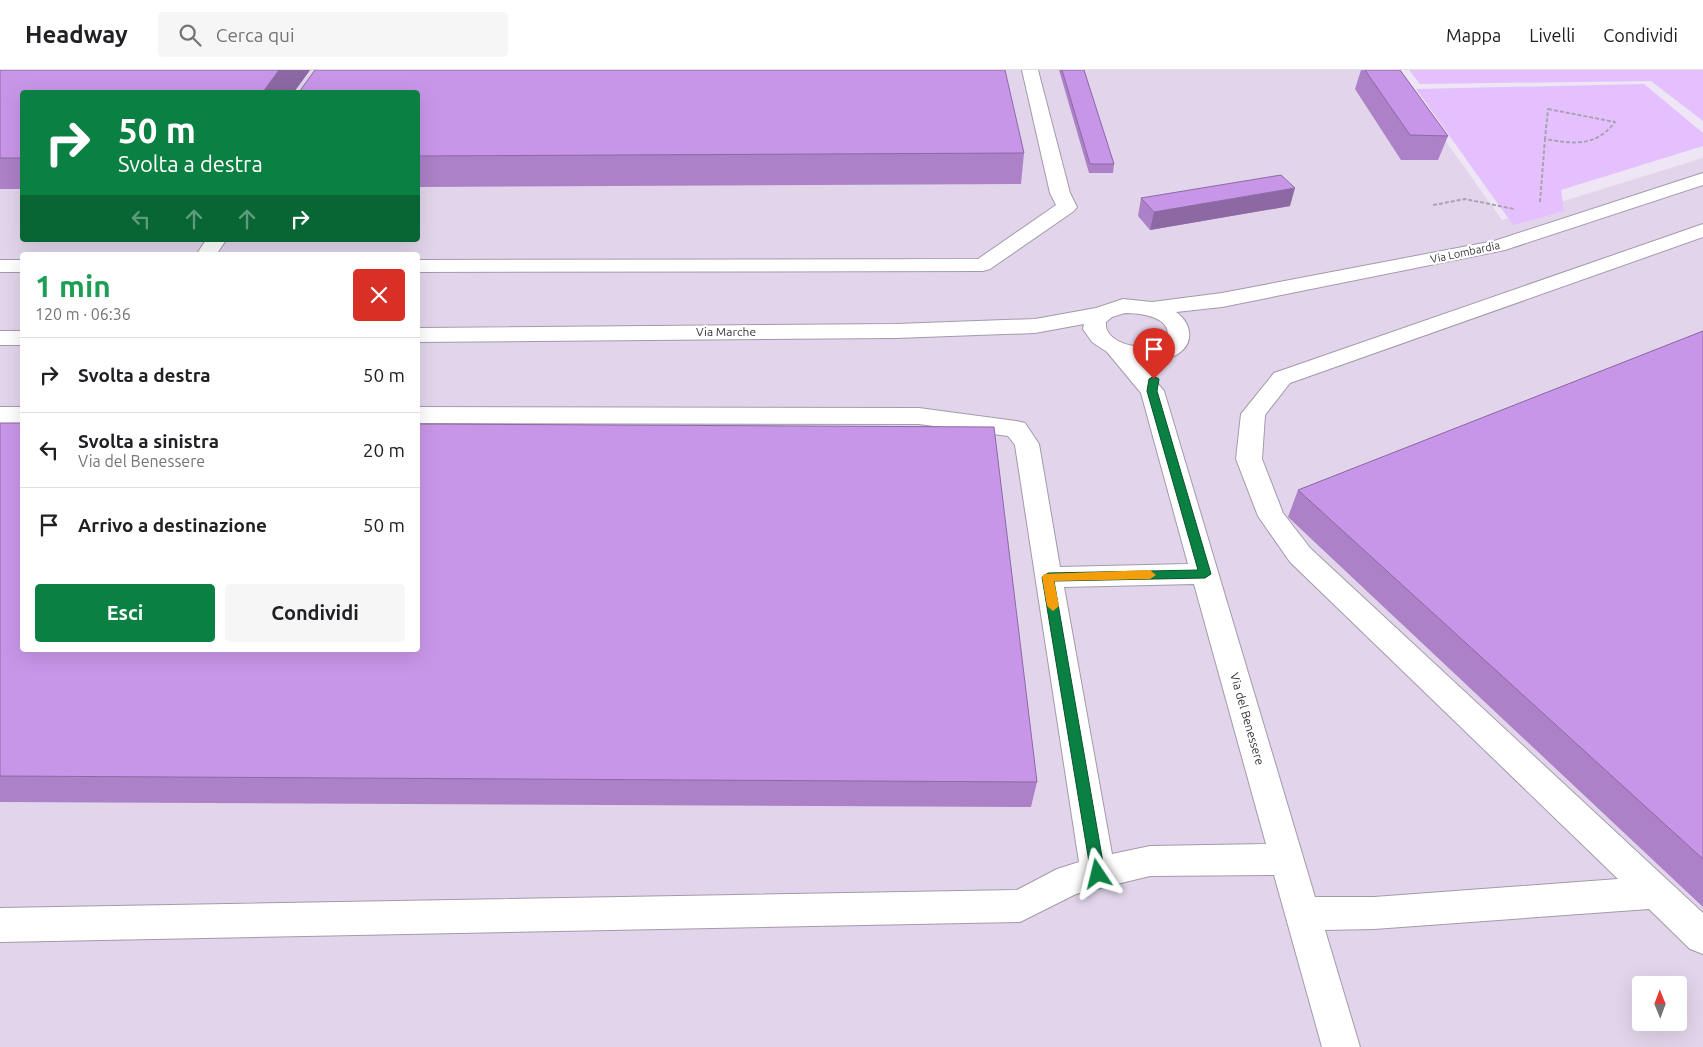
<!DOCTYPE html>
<html lang="it">
<meta charset="utf-8">
<style>
:root{--surface:#fff;--page:#f6f6f6;--text:#202124;--muted:#757577;--line:#e0e0e0;--accent:#0b8043}
body{margin:0;font-family:Ubuntu,sans-serif;background:var(--page);color:var(--text);height:100vh;display:flex;flex-direction:column;font-size:19px;white-space:nowrap}
*{box-sizing:border-box;margin:0}
p{font-size:16px;color:var(--muted)}
.icon{flex:none;width:28px;height:28px;fill:none;stroke:currentColor;stroke-width:2;stroke-linecap:round;stroke-linejoin:round}
.map{position:relative;flex:1;overflow:hidden}
.side{position:absolute;left:20px;top:182px;width:400px;height:400px;display:flex;flex-direction:column;background:var(--surface);border-radius:5px;box-shadow:0 5px 20px #0002}
.side>*{flex:none}
.banner{position:absolute;left:20px;top:20px;width:400px;height:152px;border-radius:5px;box-shadow:0 5px 20px #0002;background:#0b8043;color:#fff;overflow:hidden}
.needle{width:32px;rotate:359deg}
.tools{position:absolute;left:1632px;top:906px;display:grid;gap:10px}
.tools a{display:grid;place-items:center;width:55px;height:55px;border-radius:5px;background:var(--surface);box-shadow:0 5px 20px #0002;font-size:25px}
.pin{position:absolute;display:grid;place-items:center;width:42px;height:42px;color:#fff;margin:-51px -21px;border-radius:50% 50% 50% 0;rotate:-45deg;box-shadow:0 0 5px #0007}
.pin .icon{rotate:45deg}
.me{position:absolute;width:55px;margin:-28px;rotate:350deg;stroke-linejoin:round;filter:drop-shadow(0 0 4px #0008)}
.turn{display:flex;align-items:center;gap:18px;height:105px;padding:0 15px;font-size:22px}
.turn .icon{width:65px;height:65px;stroke-width:2.5}
.turn b{display:block;font-size:35px;line-height:42px}
.lanes{display:flex;align-items:center;height:48px;padding:0 15px;background:#0003;justify-content:center;gap:25px;direction:ltr}
.lanes .off{opacity:.35}
.round{display:grid;place-items:center;flex:none;width:52px;height:52px;border-radius:5px;background:var(--page)}
.head{display:flex;align-items:center;justify-content:space-between;height:85px;padding:0 15px}
h1{font-size:30px;font-weight:700;line-height:38px;color:#1e9e55}
.cta{display:flex;gap:10px;margin-top:auto;padding:10px 15px}
.cta a{flex:1;height:58px;border-radius:5px;background:var(--accent);color:#fff;font-size:20px;font-weight:700;line-height:58px;text-align:center}
.cta a+a{background:var(--page);color:var(--text)}
ul{padding:0;list-style:none}
li{display:flex;align-items:center;gap:15px;height:75px;padding:0 15px;border-top:1px solid var(--line)}
li div{flex:1}
li b{display:block;font-size:19px}
li em{font-style:normal}
header{display:flex;align-items:center;gap:30px;box-sizing:border-box;height:70px;padding:0 25px;background:var(--surface);border-bottom:1px solid var(--line)}
header strong{font-size:24px}
nav{display:flex;gap:28px;margin-inline-start:auto;font-size:18px}
.search{width:350px;height:45px;background:var(--page);display:flex;align-items:center;gap:12px;box-sizing:border-box;padding:0 18px;border-radius:5px;color:var(--muted);font-size:19px}
.map>svg:first-child{display:block}
.built{fill:#e2d5eb;fill-rule:evenodd}
.green{fill:#e5c0fe}
.lines{fill:none;stroke-linecap:round;stroke-linejoin:round}
.minor-casing{stroke:#a39aa9;stroke-width:2}
.path{stroke:#aaa3af;stroke-width:2;stroke-dasharray:4 2;stroke-linecap:butt}
.minor{fill:#fff;fill-rule:evenodd}
.wall{fill:#ac81c8}
.shaded-wall{fill:#8c69a2}
.building{fill:#c896e8;stroke:#8c69a2}
.route{fill:#0b8043;stroke:#07532c}
.slow{fill:#f59e0b}
.labels{text-anchor:middle;stroke-width:4.5;stroke-linejoin:round;paint-order:stroke}
.far-street-label{font-size:11px;fill:#363339;stroke:#fff}
.street-label{font-size:12px;fill:#363339;stroke:#fff}
</style>
<header>
<strong>Headway</strong>
<div class="search"><svg class="icon" aria-label="search" viewBox="0 0 24 24"><circle cx="10" cy="10" r="6"/><path d="M15 15l6 6"/></svg>Cerca qui</div>
<nav><a>Mappa</a><a>Livelli</a><a>Condividi</a></nav>
</header>
<div class="map">
<svg width="1703" height="977" viewBox="0 0 1703 977">
<rect width="100%" height="100%" fill="#eee5f5"/>
<path class="built" d="M 0,0 L 1395,0 L 1502,150 L 1703,88 L 1703,977 L 0,977 ZM 22,22 L 418,22 L 418,170 L 22,170 ZM 22,185 L 418,185 L 418,580 L 22,580 ZM 1641,915 L 1679,915 L 1679,952 L 1641,952 Z"/>
<path class="green" d="M 1409,0 L 1703,0 L 1703,51 L 1651,11 L 1420,14 Z
M 1644,14 L 1703,63 L 1703,76 L 1561,120 L 1564,141 L 1513,155 L 1416,19 Z"/>
<g class="lines">
<defs>
<path id="minor" d="M 1022,0 L 1038,0 L 1070,123 L 1077,137 L 1074,141 L 990,199 L 983,201 L 418,202 L 418,190 L 978,189 L 1056,135 L 1050,123 Z
M 1703,103 L 1703,115 L 1505,180 L 1222,237 L 1176,242 C 1193,254 1195,276 1174,286 C 1163,291 1151,291 1139,291 L 1164,321 L 1315,827 L 1374,827 L 1618,809 L 1290,492 L 1258,446 L 1236,389 L 1241,344 L 1274,303 L 1703,154 L 1703,167 L 1290,313 L 1265,345 L 1262,389 L 1283,443 L 1310,478 L 1703,843 L 1703,884 L 1690,879 L 1649,839 L 1374,859 L 1325,860 L 1360,977 L 1322,977 L 1274,805 L 1150,806 L 1076,824 L 1020,852 L 0,872 L 0,838 L 1017,820 L 1057,799 L 1079,792 L 1015,375 L 1008,366 L 919,354 L 418,353 L 418,337 L 919,338 L 1016,351 L 1025,353 L 1039,374 L 1060,497 L 1188,494 L 1141,323 L 1107,282 L 1092,272 L 1083,259 L 1084,254 L 1035,263 L 896,268 L 418,272 L 418,258 L 896,254 L 1035,249 L 1096,238 L 1123,229 L 1152,232 L 1222,223 L 1494,171 ZM 1125,243 C 1141,243 1174,247 1167,270 C 1152,284 1103,276 1106,252 L 1112,247 ZM 1194,514 L 1266,774 L 1150,776 L 1112,784 L 1064,517 Z
M 206,170 L 226,170 L 216,185 L 196,185 Z
M 0,190 L 22,190 L 22,202 L 0,202 Z
M 0,261 L 22,261 L 22,275 L 0,275 Z
M 0,337 L 22,337 L 22,353 L 0,353 Z"/>
</defs>
<use href="#minor" class="minor-casing"/>
<path class="path" d="M 1548,39 L 1615,52 C 1596,77 1573,74 1545,69 Z
M 1540,132 L 1545,69
M 1433,135 L 1465,129 L 1514,139"/>
<use href="#minor" class="minor"/>
</g>
<path class="wall" d="M 0,0 L 310,0 L 294,22 L 22,22 L 22,119 L 0,119 Z
M 1059,0 L 1084,0 L 1114,94 L 1113,103 L 1089,103 Z
M 1361,0 L 1400,0 L 1448,66 L 1438,90 L 1401,90 L 1355,19 Z
M 418,22 L 1024,83 L 1021,114 L 418,117 Z
M 1141,128 L 1290,136 L 1150,160 L 1138,146 Z
M 1703,261 L 1703,837 L 1288,447 L 1298,420 Z
M 0,353 L 1037,712 L 1031,737 L 0,732 Z"/>
<path class="shaded-wall" d="M 279,0 L 310,0 L 294,22 L 263,22 Z
M 1295,118 L 1290,136 L 1150,160 L 1154,142 Z"/>
<path class="building" d="M 0,0 L 279,0 L 263,22 L 22,22 L 22,88 L 0,88 Z
M 315,0 L 1005,0 L 1024,83 L 418,86 L 418,22 L 299,22 Z
M 1062,0 L 1084,0 L 1114,94 L 1090,94 Z
M 1365,0 L 1400,0 L 1448,66 L 1410,65 Z
M 1281,105 L 1295,118 L 1154,142 L 1141,128 Z
M 1703,261 L 1703,789 L 1298,420 Z
M 0,353 L 22,353 L 22,580 L 418,580 L 418,354 L 994,357 L 1037,712 L 0,706 Z"/>
<path class="route" d="M 1154,306 L 1159,309 L 1157,321 L 1211,504 L 1205,508 L 1054,511 L 1105,804 L 1103,808 L 1098,810 L 1093,808 L 1091,804 L 1042,507 L 1048,503 L 1198,500 L 1147,321 L 1149,309 Z"/>
<path class="slow" d="M 1150,500 L 1156,505 L 1150,509 L 1054,511 L 1059,536 L 1053,541 L 1047,536 L 1042,507 L 1044,504 Z"/>
<g class="labels">
<g class="far-street-label">
<text transform="translate(1465 182) rotate(-12)" y="4">Via Lombardia</text>
</g>
<g class="street-label">
<text x="726" y="266">Via Marche</text>
<text transform="translate(1247 649) rotate(74)" y="4">Via del Benessere</text>
</g>
</g>
</svg>
<div class="tools">
<a><svg class="needle" viewBox="-14 -14 28 28"><path d="M0-13l5 13h-10z" fill="#e53935"/><path d="M0 13l5-13h-10z" fill="#757577"/></svg></a>
</div>
<div class="pin" style="left:1154px;top:309px;background:#d93025"><svg class="icon" aria-label="arrive" viewBox="0 0 24 24"><path d="M6 21V4h12l-3 4 3 4H6"/></svg></div>
<svg class="me" style="left:1098px;top:804px" viewBox="-20 -20 40 40"><path d="M0-17L14 15 0 8-14 15z" fill="#0b8043" stroke="#fff" stroke-width="4"/></svg>
<div class="banner">
<div class="turn"><svg class="icon" aria-label="right" viewBox="0 0 24 24"><path d="M7 20v-9h11M14 6l5 5-5 5"/></svg><div><b>50 m</b>Svolta a destra</div></div>
<div class="lanes"><svg class="icon off" aria-label="left" viewBox="0 0 24 24"><path d="M17 20v-9H6M10 6l-5 5 5 5"/></svg><svg class="icon off" aria-label="ahead" viewBox="0 0 24 24"><path d="M12 20V5M6 11l6-6 6 6"/></svg><svg class="icon off" aria-label="ahead" viewBox="0 0 24 24"><path d="M12 20V5M6 11l6-6 6 6"/></svg><svg class="icon" aria-label="right" viewBox="0 0 24 24"><path d="M7 20v-9h11M14 6l5 5-5 5"/></svg></div>
</div>
<section class="side">
<div class="head"><div><h1>1 min</h1><p>120 m · 06:36</p></div><a class="round" style="background:#d93025;color:#fff"><svg class="icon" aria-label="close" viewBox="0 0 24 24"><path d="M6 6l12 12M18 6L6 18"/></svg></a></div>
<ul>
<li><svg class="icon" aria-label="right" viewBox="0 0 24 24"><path d="M7 20v-9h11M14 6l5 5-5 5"/></svg><div><b>Svolta a destra</b></div><em>50 m</em></li>
<li><svg class="icon" aria-label="left" viewBox="0 0 24 24"><path d="M17 20v-9H6M10 6l-5 5 5 5"/></svg><div><b>Svolta a sinistra</b><p>Via del Benessere</p></div><em>20 m</em></li>
<li><svg class="icon" aria-label="arrive" viewBox="0 0 24 24"><path d="M6 21V4h12l-3 4 3 4H6"/></svg><div><b>Arrivo a destinazione</b></div><em>50 m</em></li>
</ul>
<div class="cta"><a>Esci</a><a>Condividi</a></div>
</section>
</div>
